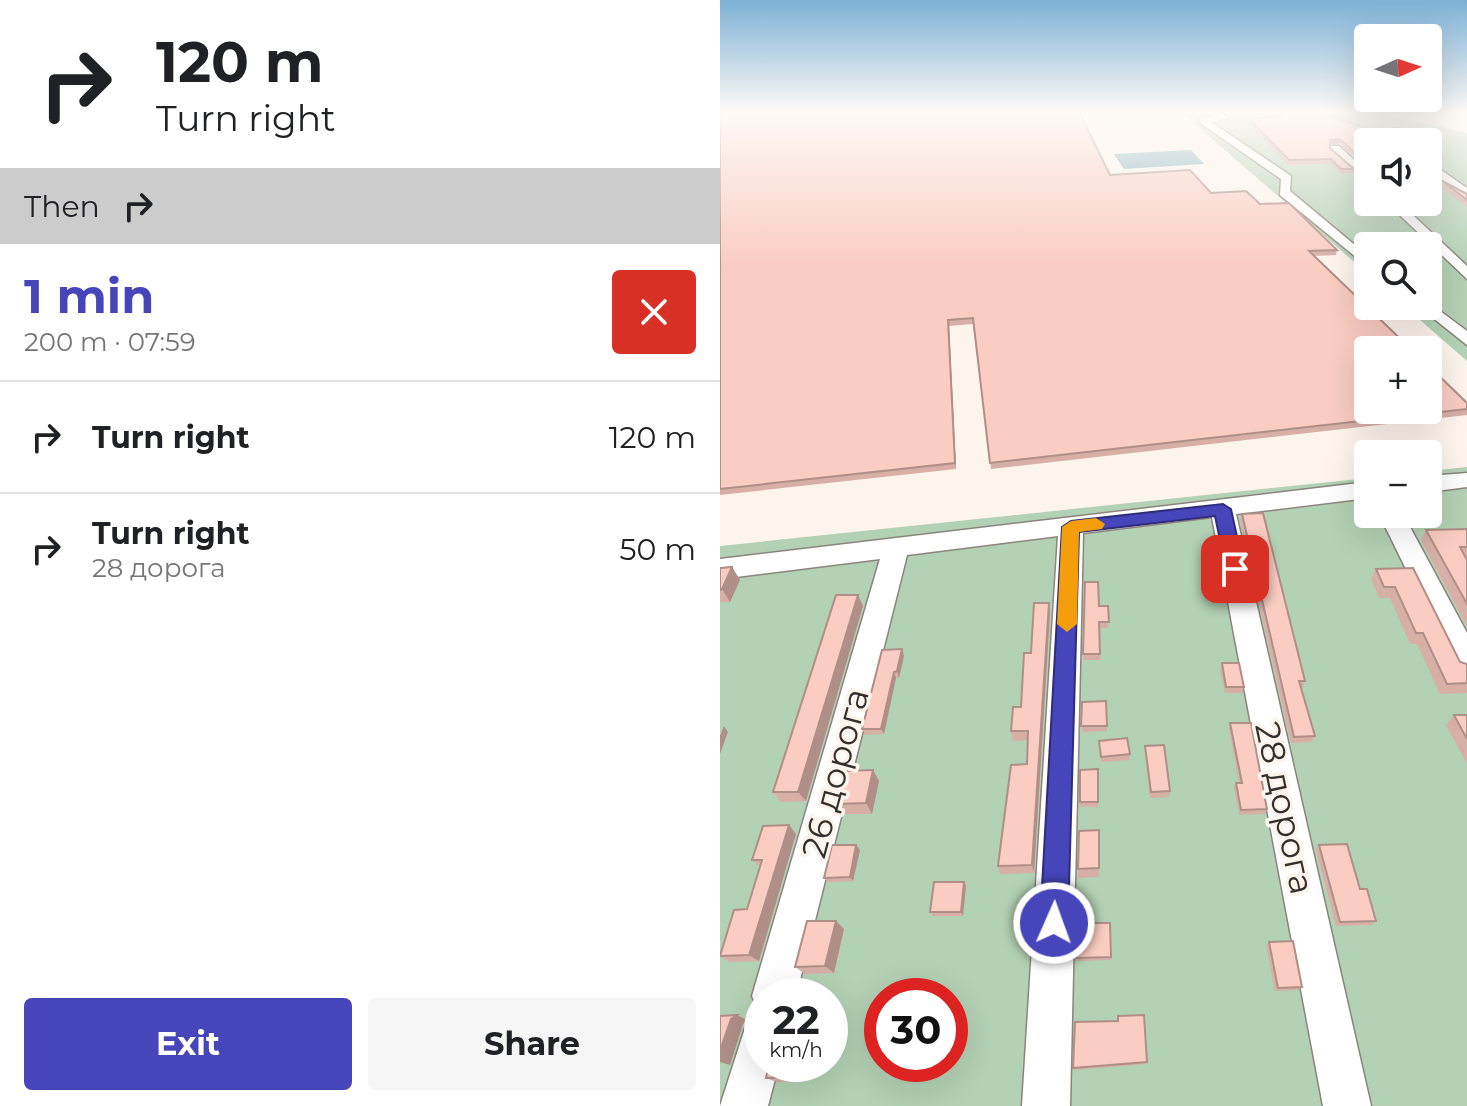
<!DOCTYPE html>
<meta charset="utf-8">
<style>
:root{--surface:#fff;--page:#f6f6f6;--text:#202124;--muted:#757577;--line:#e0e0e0;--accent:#4645ba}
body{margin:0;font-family:Montserrat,sans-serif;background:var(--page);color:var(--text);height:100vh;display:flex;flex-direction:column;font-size:30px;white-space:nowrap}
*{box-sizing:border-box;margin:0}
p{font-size:26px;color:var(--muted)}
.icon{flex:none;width:44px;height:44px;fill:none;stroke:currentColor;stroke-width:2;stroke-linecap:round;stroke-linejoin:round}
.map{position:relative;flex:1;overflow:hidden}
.side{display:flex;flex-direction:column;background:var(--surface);width:720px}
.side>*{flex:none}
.hud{background:#fff;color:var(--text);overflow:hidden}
.needle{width:52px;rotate:87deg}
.controls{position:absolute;left:634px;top:24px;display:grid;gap:16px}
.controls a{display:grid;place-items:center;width:88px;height:88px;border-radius:8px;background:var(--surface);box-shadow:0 8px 32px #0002;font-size:40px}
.speed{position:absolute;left:24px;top:978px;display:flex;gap:16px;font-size:40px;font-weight:700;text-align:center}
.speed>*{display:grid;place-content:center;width:104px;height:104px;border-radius:50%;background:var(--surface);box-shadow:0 8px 32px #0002;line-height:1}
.speed small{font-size:20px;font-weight:400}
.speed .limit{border:12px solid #d22;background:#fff;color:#111}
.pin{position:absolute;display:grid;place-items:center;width:68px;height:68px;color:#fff;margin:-34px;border-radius:16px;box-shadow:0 4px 12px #0006}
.me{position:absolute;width:88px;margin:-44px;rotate:2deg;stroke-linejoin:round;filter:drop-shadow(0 0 6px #0008)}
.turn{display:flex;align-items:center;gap:28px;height:168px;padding:0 24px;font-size:36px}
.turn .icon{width:104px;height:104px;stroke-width:2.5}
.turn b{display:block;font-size:56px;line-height:68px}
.then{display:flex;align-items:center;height:76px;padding:0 24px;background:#0003;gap:16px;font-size:30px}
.round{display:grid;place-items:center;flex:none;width:84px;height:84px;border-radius:8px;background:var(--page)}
.headline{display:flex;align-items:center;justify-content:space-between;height:136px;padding:0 24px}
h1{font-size:48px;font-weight:700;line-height:60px;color:var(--accent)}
.action{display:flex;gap:16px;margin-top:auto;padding:16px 24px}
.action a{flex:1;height:92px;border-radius:8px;background:var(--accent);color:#fff;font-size:32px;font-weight:700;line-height:92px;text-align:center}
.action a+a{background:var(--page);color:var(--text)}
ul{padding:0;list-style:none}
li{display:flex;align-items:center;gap:24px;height:112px;padding:0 24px;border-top:2px solid var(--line)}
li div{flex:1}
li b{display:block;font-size:30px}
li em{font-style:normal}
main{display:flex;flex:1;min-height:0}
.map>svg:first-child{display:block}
.green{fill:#b3d1b4;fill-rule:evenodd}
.water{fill:#7eadbb}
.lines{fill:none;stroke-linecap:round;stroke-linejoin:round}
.minor-casing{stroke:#8c847d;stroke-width:3}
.minor{fill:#fff;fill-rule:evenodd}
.wall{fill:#d7afa7;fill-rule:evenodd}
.shaded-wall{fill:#af8f88}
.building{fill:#faccc2;stroke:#af8f88;stroke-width:2;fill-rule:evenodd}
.route{fill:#4645ba;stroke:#2e2d79;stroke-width:2}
.slow{fill:#f59e0b}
.labels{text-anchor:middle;stroke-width:7;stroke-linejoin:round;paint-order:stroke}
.near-street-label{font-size:34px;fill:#322f2c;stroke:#fdf4ec}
</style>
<main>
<section class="side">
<div class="hud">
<div class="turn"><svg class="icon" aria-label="right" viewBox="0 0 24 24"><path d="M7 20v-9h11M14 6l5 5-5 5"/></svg><div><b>120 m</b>Turn right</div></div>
<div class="then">Then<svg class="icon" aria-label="right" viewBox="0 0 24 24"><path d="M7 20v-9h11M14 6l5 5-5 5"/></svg></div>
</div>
<div class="headline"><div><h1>1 min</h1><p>200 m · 07:59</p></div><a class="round" style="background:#d93025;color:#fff"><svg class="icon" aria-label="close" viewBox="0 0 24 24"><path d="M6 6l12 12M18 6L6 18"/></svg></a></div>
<ul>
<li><svg class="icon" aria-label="right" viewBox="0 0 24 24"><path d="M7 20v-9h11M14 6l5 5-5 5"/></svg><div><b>Turn right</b></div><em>120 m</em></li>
<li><svg class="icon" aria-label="right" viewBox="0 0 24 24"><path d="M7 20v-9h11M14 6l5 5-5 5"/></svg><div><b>Turn right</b><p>28 дорога</p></div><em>50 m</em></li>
</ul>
<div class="action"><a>Exit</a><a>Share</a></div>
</section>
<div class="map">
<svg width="747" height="1106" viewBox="0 0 747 1106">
<rect width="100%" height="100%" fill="#fdf4ec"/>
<path class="green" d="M 461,112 L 657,112 L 747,133 L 747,361 L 684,306 L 708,306 L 708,246 L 648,246 L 648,274 ZM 648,142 L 708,142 L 708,202 L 648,202 Z
M 747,467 L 747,1106 L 0,1106 L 0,546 L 648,478 L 648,514 L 708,514 L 708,471 ZM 42,996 L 110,996 L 110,1064 L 42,1064 ZM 162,996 L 230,996 L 230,1064 L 162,1064 Z"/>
<path class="water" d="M 471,150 L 484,164 L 404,169 L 394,154 Z"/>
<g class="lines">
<defs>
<path id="minor" d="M 490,112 L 500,112 L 508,118 L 491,122 L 571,176 L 570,191 L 648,256 L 648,267 L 560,195 L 561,179 L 480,123 L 480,119 L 495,116 Z
M 674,136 L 683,142 L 672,142 L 669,139 Z
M 611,146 L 619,146 L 648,173 L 648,182 L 611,150 Z
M 708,161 L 747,188 L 747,198 L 708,169 Z
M 666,202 L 679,202 L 747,266 L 747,279 Z
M 708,302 L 747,331 L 747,345 L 698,306 L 708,306 Z
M 747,473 L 747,487 L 708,492 L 708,476 Z
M 648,482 L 648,498 L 516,514 L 651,1106 L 603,1106 L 492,517 L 363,533 L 350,1106 L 302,1106 L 338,536 L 187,555 L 76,996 L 42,996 L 42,1013 L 39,1011 L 32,996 L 160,559 L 0,579 L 0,559 Z
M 659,514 L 683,514 L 747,633 L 747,675 L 736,671 Z
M 42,1019 L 42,1064 L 59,1064 L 48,1106 L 0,1106 L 26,1025 Z"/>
</defs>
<use href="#minor" class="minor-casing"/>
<use href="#minor" class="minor"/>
</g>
<path class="wall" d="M 0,112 L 390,175 L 491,193 L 540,204 L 617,250 L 616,255 L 594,256 L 747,403 L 747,415 L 271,469 L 253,324 L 229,326 L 236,469 L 0,495 Z
M 549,112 L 599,112 L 651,130 L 681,128 L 701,142 L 648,142 L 648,170 L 619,143 L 610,144 L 610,148 L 634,169 L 633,173 L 620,173 L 610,164 L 568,165 L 528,122 L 529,119 L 555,117 L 549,114 ZM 676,134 L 682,139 L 673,141 L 669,137 Z
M 724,182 L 747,200 L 747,207 L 722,188 Z
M 522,514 L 585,681 L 583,687 L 580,687 L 595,736 L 592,742 L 571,743 L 520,520 Z
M 747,529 L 747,558 L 746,558 L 747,560 L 747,627 L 701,540 L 706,530 Z
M 12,567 L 20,580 L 10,602 L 0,602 L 0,568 Z
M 693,568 L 740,662 L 747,664 L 747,693 L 720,694 L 697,644 L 690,644 L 670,598 L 659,598 L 651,579 L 656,569 Z
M 484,575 L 506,594 L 505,600 L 487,601 L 483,581 Z
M 365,582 L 379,606 L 388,606 L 388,628 L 380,628 L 380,660 L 363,660 Z
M 138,595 L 143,606 L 86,801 L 61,802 L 53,792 Z
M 329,603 L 330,613 L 314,873 L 280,874 L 278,866 L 307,764 L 308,740 L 293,741 L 291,731 L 301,707 L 311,653 Z
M 162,650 L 184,656 L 179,678 L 176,678 L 164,734 L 145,735 L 142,729 Z
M 502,663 L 524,687 L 522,693 L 505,693 L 500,670 Z
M 386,701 L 387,731 L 362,732 L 362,702 Z
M 734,715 L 747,715 L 747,764 L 726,725 Z
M 510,723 L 547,809 L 545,814 L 519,815 L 514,788 L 516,783 L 519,783 L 509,729 Z
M 379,741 L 410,754 L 409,760 L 381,762 Z
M 425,746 L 450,791 L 449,797 L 430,798 L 425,752 Z
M 378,769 L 378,807 L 360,807 L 360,770 Z
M 153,770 L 159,781 L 152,814 L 125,814 L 118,804 Z
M 69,825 L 76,834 L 39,961 L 10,962 L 0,956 L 0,953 L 27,909 L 40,867 L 32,860 Z
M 379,830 L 379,877 L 358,878 L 358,869 Z
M 599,845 L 656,921 L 652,925 L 616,926 L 596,850 Z
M 140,850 L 133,881 L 108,882 L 104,878 Z
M 244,882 L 246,886 L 243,916 L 213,916 L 210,912 Z
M 357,923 L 390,923 L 391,960 L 356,961 Z
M 124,929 L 114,973 L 85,974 L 75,967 Z
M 549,942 L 582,987 L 578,990 L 555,991 L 546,945 Z
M 355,1022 L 427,1062 L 426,1064 L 354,1070 Z
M 49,1064 L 82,1081 L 57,1082 L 46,1078 Z"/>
<path class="shaded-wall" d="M 620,139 L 619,143 L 609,144 L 610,140 Z
M 228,320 L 229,326 L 236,469 L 235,463 Z
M 12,567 L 20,580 L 10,602 L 2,589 Z
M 138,595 L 143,606 L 86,801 L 78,792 Z
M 329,603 L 330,613 L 314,873 L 312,865 Z
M 182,649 L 184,656 L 179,678 L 177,671 Z
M 174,672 L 176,678 L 164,734 L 161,729 Z
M 4,726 L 8,732 L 0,754 L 0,736 Z
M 153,770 L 159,781 L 152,814 L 146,803 Z
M 69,825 L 76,834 L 39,961 L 29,955 Z
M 136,845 L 140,850 L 133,881 L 130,877 Z
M 244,882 L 246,886 L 243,916 L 241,912 Z
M 116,921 L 124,929 L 114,973 L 105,966 Z
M 17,1015 L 29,1021 L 23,1024 L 10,1065 L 0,1062 L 0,1051 L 11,1019 Z
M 74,1064 L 86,1064 L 82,1081 L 71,1077 Z"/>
<path class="building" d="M 0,112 L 359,112 L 390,175 L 470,170 L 491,193 L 526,191 L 540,204 L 569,203 L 617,250 L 589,251 L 692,350 L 648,350 L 648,410 L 708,410 L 708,365 L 747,403 L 747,409 L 270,463 L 253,318 L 228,320 L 235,463 L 0,489 Z
M 553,112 L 599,112 L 651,130 L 681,128 L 701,142 L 648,142 L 648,165 L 620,139 L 610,140 L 610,148 L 634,169 L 621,169 L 611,159 L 569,160 L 529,119 L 564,116 ZM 677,130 L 687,138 L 673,141 L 667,135 Z
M 724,182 L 747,194 L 747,200 Z
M 543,513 L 585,681 L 579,681 L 595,736 L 574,737 L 522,514 Z
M 747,529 L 747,547 L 740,547 L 747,560 L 747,604 L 706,530 Z
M 12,567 L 2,589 L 0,590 L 0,568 Z
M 693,568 L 740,662 L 747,664 L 747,683 L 727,684 L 703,633 L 696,633 L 675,587 L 664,587 L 656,569 Z
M 502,574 L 506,594 L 488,594 L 484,575 Z
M 365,582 L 378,582 L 379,606 L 388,606 L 389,622 L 379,622 L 380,654 L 363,654 Z
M 116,595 L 138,595 L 78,792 L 53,792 Z
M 314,603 L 329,603 L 312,865 L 278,866 L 291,765 L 307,764 L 308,731 L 291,731 L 293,707 L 301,707 L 304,653 L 311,653 Z
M 182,649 L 177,671 L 174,672 L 161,729 L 142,729 L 162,650 Z
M 502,663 L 519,663 L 524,687 L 506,687 Z
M 386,701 L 387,726 L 361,726 L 362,702 Z
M 734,715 L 747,715 L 747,739 Z
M 510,723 L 531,723 L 547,809 L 521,810 L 516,783 L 522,783 Z
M 407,738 L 410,754 L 381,757 L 379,741 Z
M 444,745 L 450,791 L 431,792 L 425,746 Z
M 378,769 L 378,802 L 360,802 L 360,770 Z
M 153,770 L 146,803 L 118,804 L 126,771 Z
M 69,825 L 29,955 L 0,956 L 14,910 L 27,909 L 42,860 L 32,860 L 43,826 Z
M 379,830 L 379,868 L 358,869 L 359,831 Z
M 627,844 L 640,889 L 647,889 L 656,921 L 620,922 L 599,845 Z
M 112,845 L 136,845 L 130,877 L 104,878 Z
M 214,882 L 244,882 L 241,912 L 210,912 Z
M 87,921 L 116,921 L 105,966 L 75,967 Z
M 357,923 L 390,923 L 391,957 L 356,958 Z
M 573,941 L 582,987 L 558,988 L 549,942 Z
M 17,1015 L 11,1019 L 0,1051 L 0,1016 Z
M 424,1015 L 427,1062 L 353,1068 L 355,1022 L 398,1021 L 398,1016 Z
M 33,1032 L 42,1032 L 42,1057 L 33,1057 Z
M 49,1064 L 74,1064 L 71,1077 L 46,1078 Z"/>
<linearGradient id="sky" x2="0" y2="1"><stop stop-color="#7db1d6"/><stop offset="0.42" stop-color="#fefaf6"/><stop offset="1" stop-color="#fefaf6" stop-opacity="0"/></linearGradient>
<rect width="747" height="267" fill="url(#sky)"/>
<path class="route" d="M 503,504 L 511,509 L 524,569 L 515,576 L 506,569 L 495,516 L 359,532 L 348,923 L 344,933 L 334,938 L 324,933 L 320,923 L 342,527 L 351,521 Z"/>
<path class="slow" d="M 376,518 L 385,524 L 382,529 L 359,532 L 357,624 L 347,632 L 337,624 L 342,527 L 351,521 Z"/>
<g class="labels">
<g class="near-street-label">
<text transform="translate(115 773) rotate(-75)" y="12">26 дорога</text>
<text transform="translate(565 808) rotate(78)" y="12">28 дорога</text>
</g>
</g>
</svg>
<div class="controls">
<a><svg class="needle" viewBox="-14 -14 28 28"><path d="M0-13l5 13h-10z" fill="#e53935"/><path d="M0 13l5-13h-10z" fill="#757577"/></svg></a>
<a><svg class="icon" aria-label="sound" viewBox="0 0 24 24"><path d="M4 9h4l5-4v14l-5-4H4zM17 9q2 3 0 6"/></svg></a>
<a><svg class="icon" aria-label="search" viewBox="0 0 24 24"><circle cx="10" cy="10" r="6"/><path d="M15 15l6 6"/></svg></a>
<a>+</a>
<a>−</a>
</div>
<div class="speed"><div>22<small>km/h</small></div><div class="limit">30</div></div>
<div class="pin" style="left:515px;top:569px;background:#d93025"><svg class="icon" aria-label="arrive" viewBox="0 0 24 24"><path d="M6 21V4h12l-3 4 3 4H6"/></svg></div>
<svg class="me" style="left:334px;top:923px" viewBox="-20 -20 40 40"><circle r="17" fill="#4645ba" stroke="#fff" stroke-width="3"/><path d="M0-11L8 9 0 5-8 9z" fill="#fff"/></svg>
</div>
</main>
